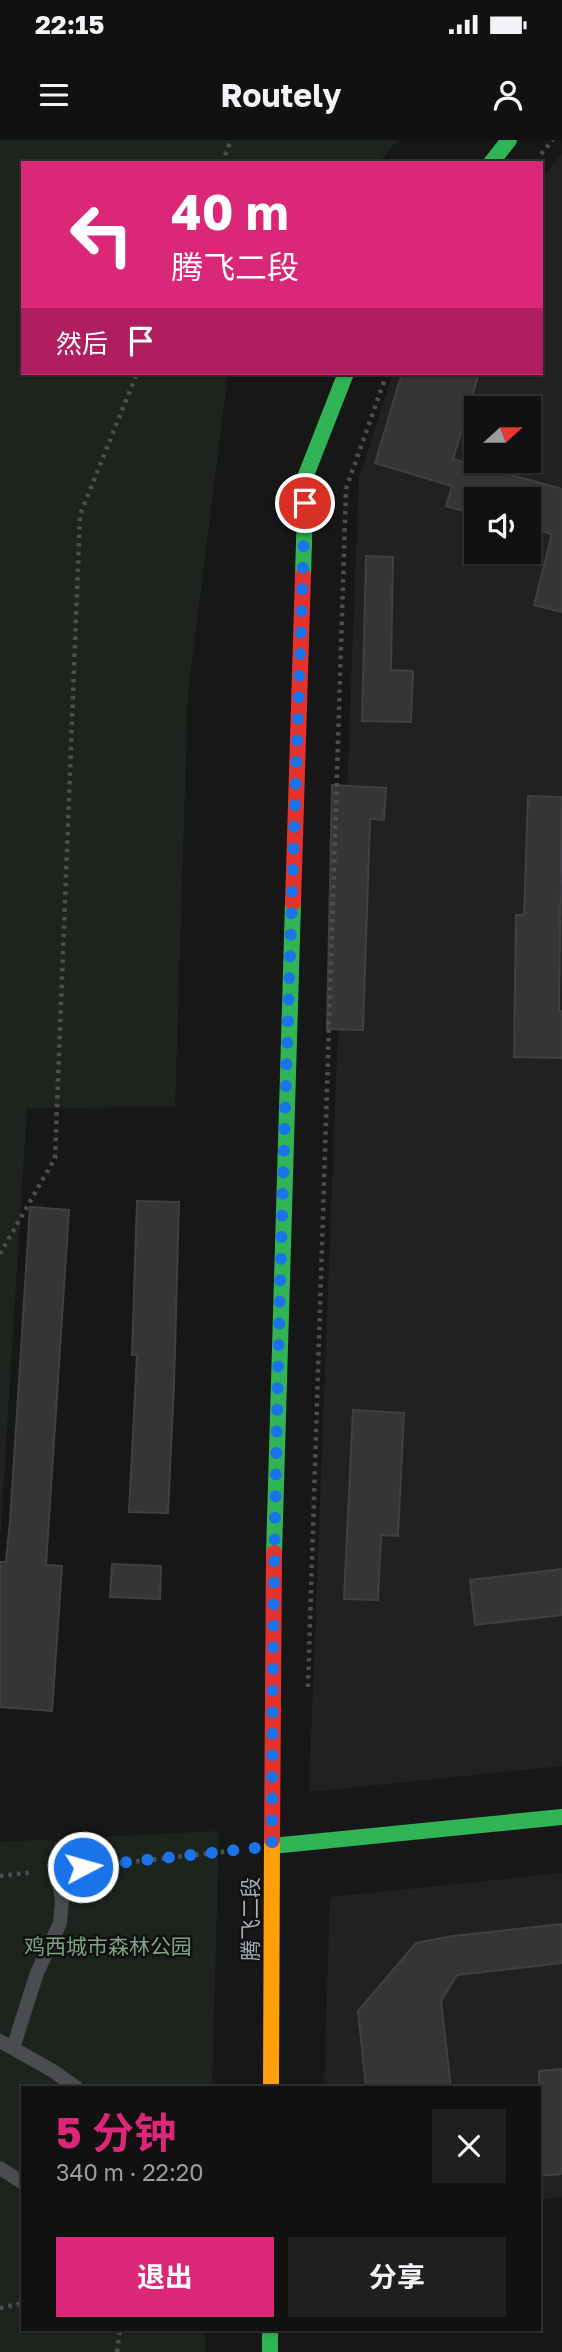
<!DOCTYPE html>
<html lang="zh">
<meta charset="utf-8">
<style>
:root{--surface:#111;--page:#1e1f1f;--text:#f1f3f6;--muted:#9c9d9f;--line:#303131;--accent:#db2777}
body{margin:0;font-family:"Golos Text","Noto Sans SC",sans-serif;background:var(--page);color:var(--text);height:100vh;display:flex;flex-direction:column;font-size:26px;white-space:nowrap}
*{box-sizing:border-box;margin:0}
p{font-size:23px;color:var(--muted)}
.icon{flex:none;width:38px;height:38px;fill:none;stroke:currentColor;stroke-width:2;stroke-linecap:round;stroke-linejoin:round}
.map{position:relative;flex:1;overflow:hidden}
.details{position:absolute;left:21px;top:1946px;width:520px;height:245px;display:flex;flex-direction:column;background:var(--surface);border-radius:0px;box-shadow:0 2px 5px #0004,0 0 0 2px var(--line)}
.details>*{flex:none}
.top-card{position:absolute;left:21px;top:21px;width:522px;height:214px;border-radius:0px;box-shadow:0 2px 5px #0004,0 0 0 2px var(--line);background:#db2777;color:#fff;overflow:hidden}
.needle{width:46px;rotate:69deg}
.fabs{position:absolute;left:464px;top:256px;display:grid;gap:14px}
.fabs a{display:grid;place-items:center;width:77px;height:77px;border-radius:0px;background:var(--surface);box-shadow:0 2px 5px #0004,0 0 0 2px var(--line);font-size:35px}
.pin{position:absolute;display:grid;place-items:center;width:60px;height:60px;color:#fff;margin:-30px;border:4px solid #fff;border-radius:50%;box-shadow:0 2px 7px #0007}
.me{position:absolute;width:77px;margin:-38px;rotate:84deg;stroke-linejoin:round;filter:drop-shadow(0 0 5px #0008)}
.turn{display:flex;align-items:center;gap:24px;height:147px;padding:0 35px;font-size:32px}
.turn .icon{width:91px;height:91px;stroke-width:2.5}
.turn b{display:block;font-size:49px;line-height:60px}
.then{display:flex;align-items:center;height:66px;padding:0 35px;background:#0003;gap:14px;font-size:26px}
.round{display:grid;place-items:center;flex:none;width:74px;height:74px;border-radius:0px;background:var(--page)}
.head{display:flex;align-items:center;justify-content:space-between;height:119px;padding:0 35px}
h1{font-size:42px;font-weight:700;line-height:52px;color:var(--accent)}
.button{display:flex;gap:14px;margin-top:auto;padding:14px 35px}
.button a{flex:1;height:80px;border-radius:0px;background:var(--accent);color:#fff;font-size:28px;font-weight:700;line-height:80px;text-align:center}
.button a+a{background:var(--page);color:var(--text)}
.status{display:flex;justify-content:space-between;align-items:center;height:49px;padding:0 35px;background:var(--surface);direction:ltr}
.status svg{height:19px;fill:currentColor}
header{display:flex;justify-content:space-between;align-items:center;height:91px;padding:0 35px;background:var(--surface);font-size:32px;font-weight:700}
.map>svg:first-child{display:block}
.built{fill:#212123;fill-rule:evenodd}
.green{fill:#1d241e}
.building{fill:#353536;stroke:#3f4043;stroke-width:2}
.lines{fill:none;stroke-linecap:round;stroke-linejoin:round}
.path{stroke:#4d4e52;stroke-width:4.5;stroke-dasharray:3.5 5;stroke-linecap:butt}
.lane{stroke:#4b4c50;stroke-width:14}
.fast{stroke:#30b455;stroke-width:16}
.slow{stroke:#ff9f0a;stroke-width:16}
.jam{stroke:#e5322d;stroke-width:16}
.route{stroke:#1a73e8;stroke-width:12;stroke-dasharray:0 21.6}
.labels{text-anchor:middle;stroke-width:5;stroke-linejoin:round;paint-order:stroke}
.street-label{font-size:21px;fill:#a8adb8;stroke:#111113}
.park-label{font-size:21px;fill:#7fa381;stroke:#111113}
</style>
<div class="status"><b>22:15</b><svg viewBox="0 0 49 12"><path d="M0 12V9h3v3zM5 12V6h3v6zM10 12V3h3v9zM15 12V0h3v12zM26 1h20v11H26zM47 4h2v5h-2z"/></svg></div>
<header><svg class="icon" aria-label="menu" viewBox="0 0 24 24"><path d="M4 6h16M4 12h16M4 18h16"/></svg>Routely<svg class="icon" aria-label="person" viewBox="0 0 24 24"><circle cx="12" cy="8" r="4"/><path d="M4 21q1-7 8-7t8 7"/></svg></header>
<div class="map">
<svg width="562" height="2212" viewBox="0 0 562 2212">
<rect width="100%" height="100%" fill="#171717"/>
<path class="built" d="M 562,14 L 562,1626 L 309,1652 L 359,337 L 393,233 L 541,233 L 541,38 ZM 476,268 L 528,268 L 528,320 L 476,320 ZM 476,359 L 528,359 L 528,411 L 476,411 Z
M 562,1733 L 562,2057 L 539,2060 L 539,1948 L 324,1948 L 330,1757 Z"/>
<path class="green" d="M 0,0 L 398,0 L 378,23 L 23,23 L 23,233 L 228,233 L 188,551 L 175,967 L 27,968 L 0,1401 Z
M 219,1691 L 212,1948 L 23,1948 L 23,2189 L 205,2189 L 205,2212 L 0,2212 L 0,1702 Z"/>
<path class="building" d="M 402,233 L 479,233 L 453,319 L 562,349 L 562,472 L 534,465 L 552,394 L 528,388 L 528,359 L 476,359 L 476,374 L 446,366 L 452,346 L 375,323 Z
M 366,416 L 393,417 L 391,530 L 413,531 L 411,582 L 362,581 Z
M 332,645 L 386,648 L 384,680 L 370,679 L 363,890 L 327,889 Z
M 528,656 L 562,657 L 559,871 L 562,871 L 562,918 L 514,917 L 516,775 L 524,775 Z
M 137,1061 L 179,1062 L 174,1245 L 168,1373 L 129,1372 L 137,1215 L 132,1215 Z
M 30,1067 L 69,1070 L 46,1425 L 62,1426 L 52,1571 L 0,1567 L 0,1422 L 6,1422 L 10,1381 Z
M 353,1270 L 404,1273 L 398,1396 L 381,1395 L 378,1460 L 344,1459 Z
M 112,1424 L 161,1426 L 160,1459 L 110,1457 Z
M 562,1429 L 562,1475 L 475,1485 L 470,1440 Z
M 562,1784 L 562,1823 L 457,1835 L 441,1861 L 451,1948 L 366,1948 L 358,1871 L 416,1803 L 453,1796 Z
M 562,1929 L 562,2034 L 539,2036 L 539,1931 Z"/>
<g class="lines">
<path class="path" d="M 541,14 L 553,0
M 222,23 L 231,0
M 0,1114 L 55,1018 L 80,375 L 137,233
M 308,1547 L 346,349 L 387,233
M 77,1728 L 239,1710
M 0,1736 L 34,1732
M 0,2168 L 23,2163
M 117,2212 L 120,2189"/>
<path class="lane" d="M 0,1901 L 53,1931 L 77,1948
M 13,1908 L 37,1833 L 60,1783 L 62,1759 L 56,1730
M 0,2028 L 23,2043"/>
<path class="fast" d="M 491,23 L 509,0
M 303,435 L 306,335 L 346,233
M 274,1413 L 293,763
M 272,1706 L 562,1677
M 270,2189 L 270,2212"/>
<path class="slow" d="M 271,1948 L 272,1700"/>
<path class="jam" d="M 293,763 L 303,435
M 272,1700 L 274,1413"/>
</g>
<g class="lines">
<path class="route" d="M 83,1727 L 272,1706 C 272,1258 291,810 305,363"/>
</g>
<g class="labels">
<g class="street-label">
<text transform="translate(251 1779) rotate(-90)" y="7">腾飞二段</text>
</g>
<g class="park-label">
<text x="108" y="1814">鸡西城市森林公园</text>
</g>
</g>
</svg>
<div class="fabs">
<a><svg class="needle" viewBox="-14 -14 28 28"><path d="M0-13l5 13h-10z" fill="#e53935"/><path d="M0 13l5-13h-10z" fill="#9c9d9f"/></svg></a>
<a><svg class="icon" aria-label="sound" viewBox="0 0 24 24"><path d="M4 9h4l5-4v14l-5-4H4zM17 9q2 3 0 6"/></svg></a>
</div>
<div class="pin" style="left:305px;top:363px;background:#d93025"><svg class="icon" aria-label="arrive" viewBox="0 0 24 24"><path d="M6 21V4h12l-3 4 3 4H6"/></svg></div>
<svg class="me" style="left:83px;top:1727px" viewBox="-20 -20 40 40"><circle r="17" fill="#1a73e8" stroke="#fff" stroke-width="3"/><path d="M0-11L8 9 0 5-8 9z" fill="#fff"/></svg>
<div class="top-card">
<div class="turn"><svg class="icon" aria-label="left" viewBox="0 0 24 24"><path d="M17 20v-9H6M10 6l-5 5 5 5"/></svg><div><b>40 m</b>腾飞二段</div></div>
<div class="then">然后<svg class="icon" aria-label="arrive" viewBox="0 0 24 24"><path d="M6 21V4h12l-3 4 3 4H6"/></svg></div>
</div>
<section class="details">
<div class="head"><div><h1>5 分钟</h1><p>340 m · 22:20</p></div><a class="round"><svg class="icon" aria-label="close" viewBox="0 0 24 24"><path d="M6 6l12 12M18 6L6 18"/></svg></a></div>
<div class="button"><a>退出</a><a>分享</a></div>
</section>
</div>
